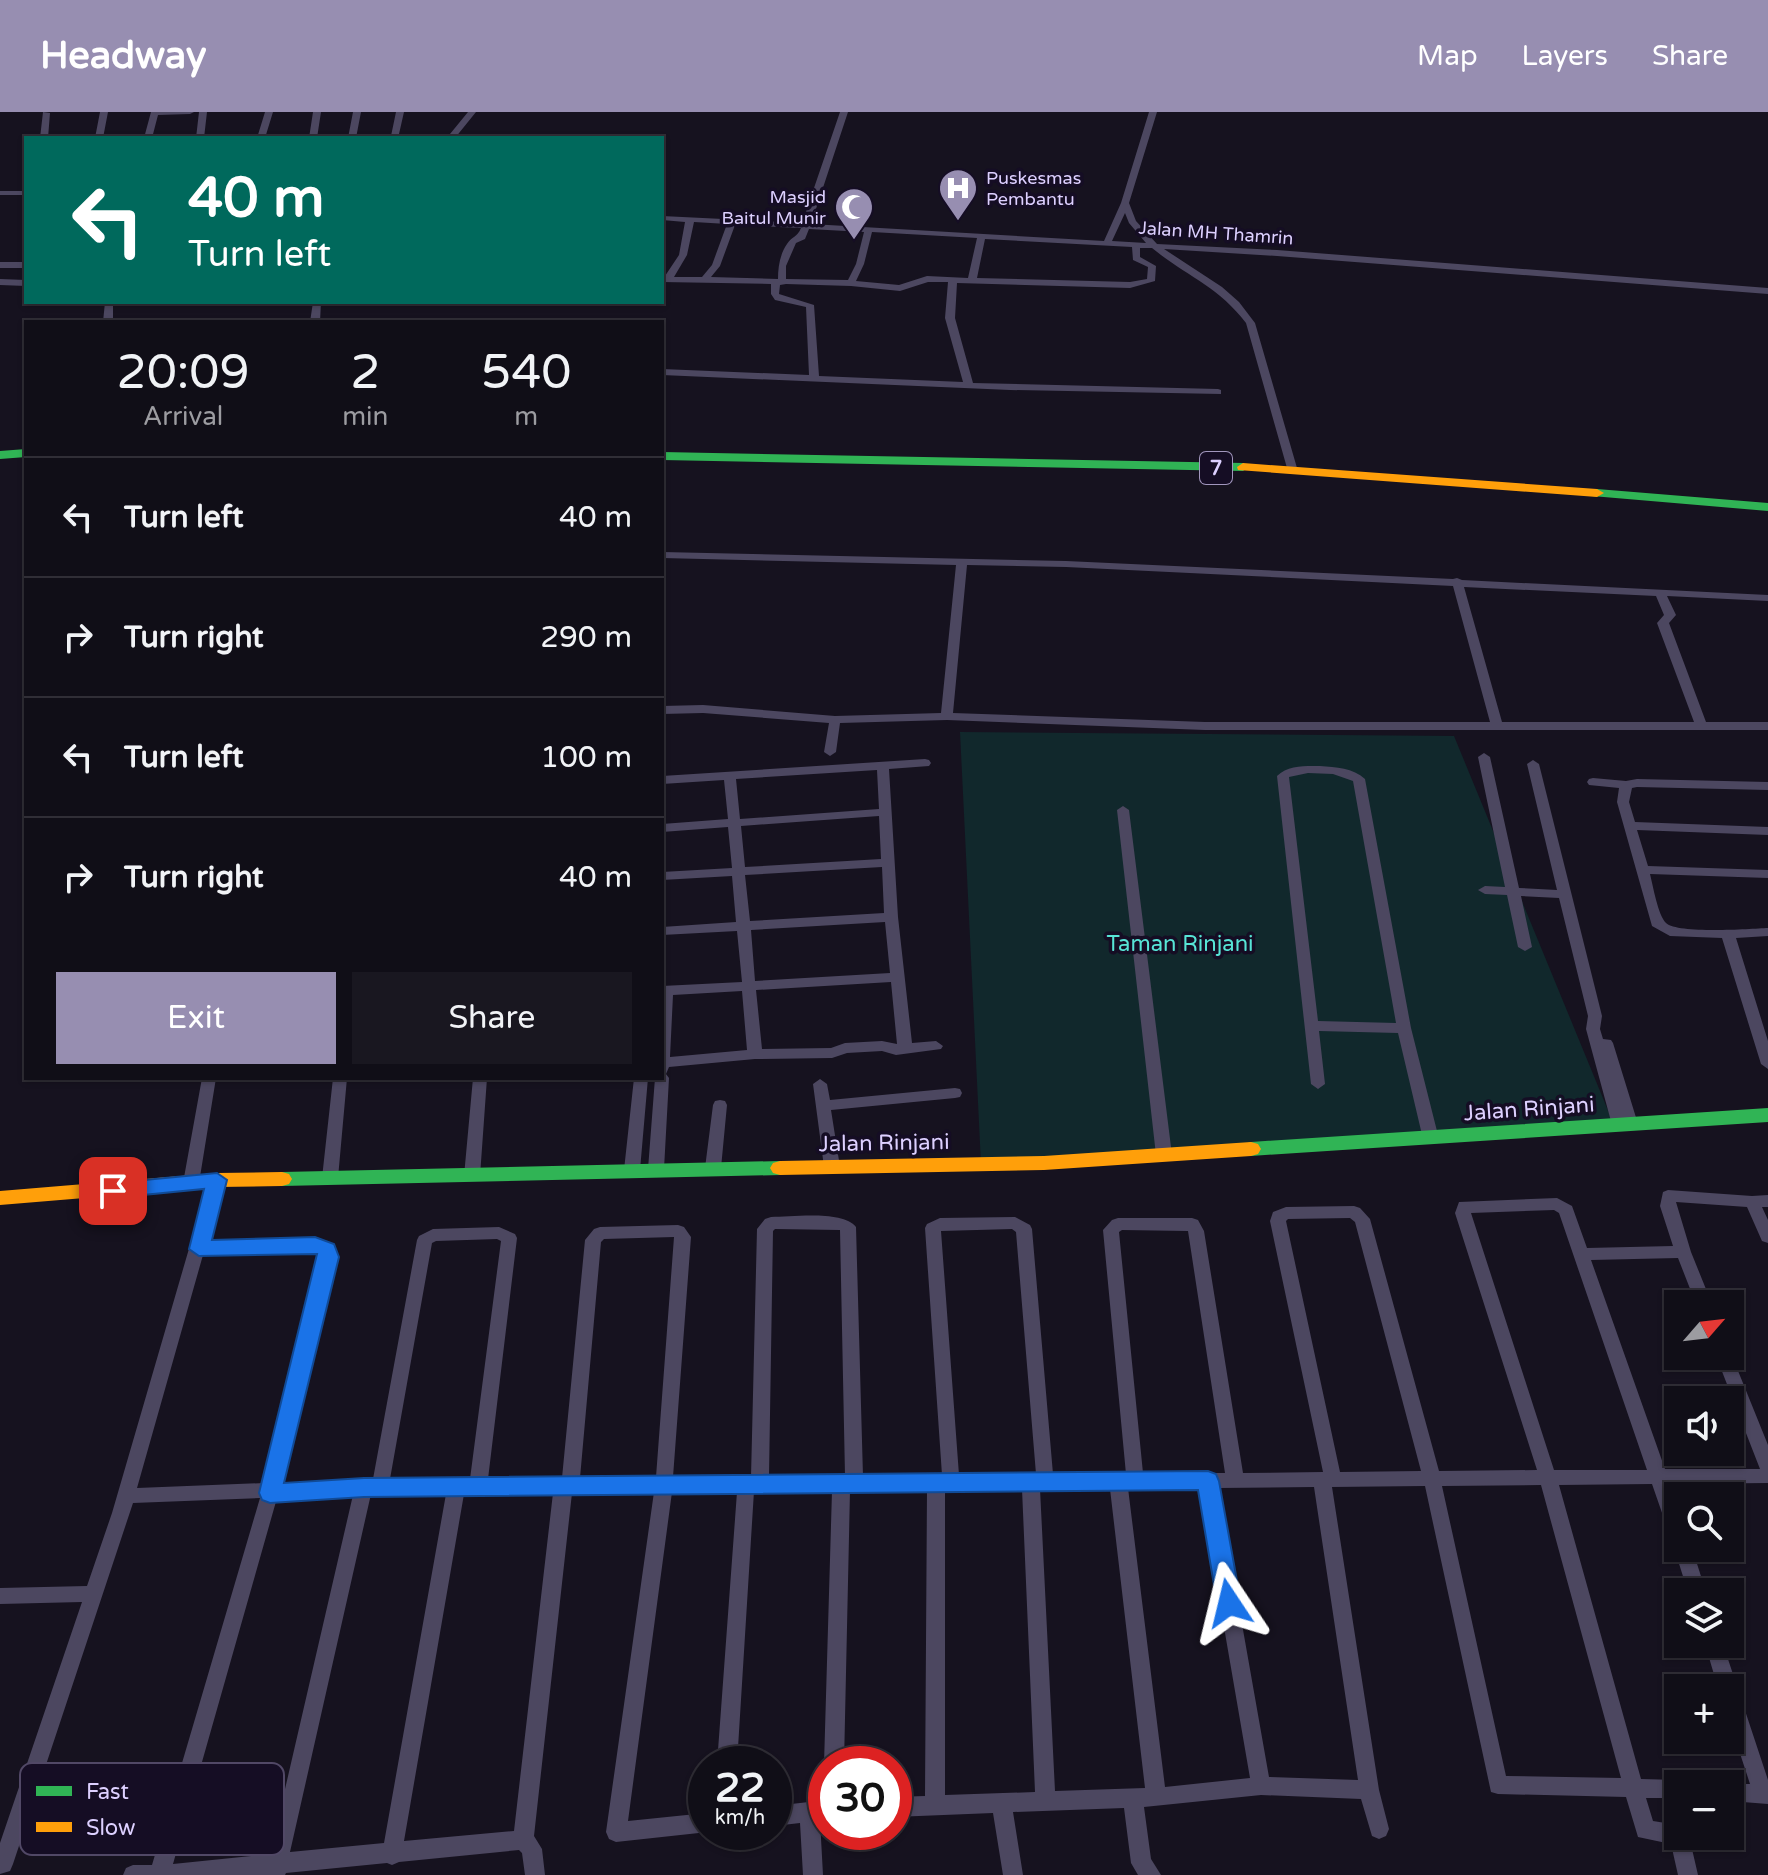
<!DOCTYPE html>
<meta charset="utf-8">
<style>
:root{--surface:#100e17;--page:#191720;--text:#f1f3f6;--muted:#9c9ca1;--line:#302e36;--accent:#978eb1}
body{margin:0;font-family:"Varela Round",sans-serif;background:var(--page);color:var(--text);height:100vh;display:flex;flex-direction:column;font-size:30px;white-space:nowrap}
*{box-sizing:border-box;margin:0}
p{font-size:26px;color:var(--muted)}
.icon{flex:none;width:44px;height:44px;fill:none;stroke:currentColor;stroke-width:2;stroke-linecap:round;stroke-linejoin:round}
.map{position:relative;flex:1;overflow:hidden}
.details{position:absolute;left:24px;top:208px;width:640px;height:760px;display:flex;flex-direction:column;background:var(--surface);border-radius:0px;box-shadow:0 2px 6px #0004,0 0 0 2px var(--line)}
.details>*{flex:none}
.top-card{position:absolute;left:24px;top:24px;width:640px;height:168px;border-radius:0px;box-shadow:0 2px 6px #0004,0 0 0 2px var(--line);background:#00695c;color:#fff;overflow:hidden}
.needle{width:52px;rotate:62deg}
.controls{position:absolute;left:1664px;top:1178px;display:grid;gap:16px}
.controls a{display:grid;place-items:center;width:80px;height:80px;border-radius:0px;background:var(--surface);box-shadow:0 2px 6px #0004,0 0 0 2px var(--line);font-size:40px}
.speed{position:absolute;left:688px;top:1634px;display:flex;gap:16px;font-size:40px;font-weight:700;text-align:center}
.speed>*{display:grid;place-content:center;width:104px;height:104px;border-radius:50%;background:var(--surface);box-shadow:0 2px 6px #0004,0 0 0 2px var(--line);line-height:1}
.speed small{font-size:20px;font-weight:400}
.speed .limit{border:12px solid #d22;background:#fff;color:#111}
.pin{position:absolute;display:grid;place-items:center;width:68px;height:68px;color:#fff;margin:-34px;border-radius:16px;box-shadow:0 4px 12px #0006}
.me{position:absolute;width:88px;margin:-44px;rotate:350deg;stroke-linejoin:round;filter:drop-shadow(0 0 6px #0008)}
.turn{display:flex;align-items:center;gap:28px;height:168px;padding:0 32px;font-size:36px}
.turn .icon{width:104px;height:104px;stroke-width:2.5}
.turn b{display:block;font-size:56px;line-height:68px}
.eta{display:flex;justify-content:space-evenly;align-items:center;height:136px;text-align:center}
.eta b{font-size:48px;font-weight:600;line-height:56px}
.button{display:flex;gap:16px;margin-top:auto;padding:16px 32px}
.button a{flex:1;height:92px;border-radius:0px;background:var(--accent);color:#fff;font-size:32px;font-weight:600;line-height:92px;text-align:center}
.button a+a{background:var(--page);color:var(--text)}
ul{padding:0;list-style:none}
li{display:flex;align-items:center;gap:24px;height:120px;padding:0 32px;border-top:2px solid var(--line)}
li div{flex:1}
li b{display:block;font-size:30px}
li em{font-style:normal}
header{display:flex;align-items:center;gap:48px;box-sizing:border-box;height:112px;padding:0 40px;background:var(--accent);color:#fff}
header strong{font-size:38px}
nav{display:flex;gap:44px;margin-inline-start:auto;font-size:28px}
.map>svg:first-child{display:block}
.green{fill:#11282c}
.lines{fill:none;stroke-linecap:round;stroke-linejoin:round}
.street{fill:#4c4760;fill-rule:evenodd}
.fast{fill:#30b455;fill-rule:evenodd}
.slow{fill:#ff9f0a;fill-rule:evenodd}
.route{fill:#1a73e8;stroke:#114b97;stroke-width:2}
.labels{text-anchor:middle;stroke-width:7;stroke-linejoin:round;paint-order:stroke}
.far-poi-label{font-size:18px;fill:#ddd0ff;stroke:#150d24;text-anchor:start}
.far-street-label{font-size:18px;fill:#ddd0ff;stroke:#150d24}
.shield{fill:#150d24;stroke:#a196bd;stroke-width:2}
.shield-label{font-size:20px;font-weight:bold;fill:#ddd0ff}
.park-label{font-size:22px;fill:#57e4d6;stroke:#150d24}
.street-label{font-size:22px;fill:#ddd0ff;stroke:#150d24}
.key{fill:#150d24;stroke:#514866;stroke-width:2}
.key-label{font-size:22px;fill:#ddd0ff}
</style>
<header>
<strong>Headway</strong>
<nav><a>Map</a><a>Layers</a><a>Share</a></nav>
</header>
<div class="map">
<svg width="1768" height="1763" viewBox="0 0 1768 1763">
<rect width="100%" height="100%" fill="#16121f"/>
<path class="green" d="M 960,620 L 1454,624 L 1614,1013 L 981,1052 Z"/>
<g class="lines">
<path class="street" d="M 43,0 L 50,1 L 48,26 L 40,26 Z
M 100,0 L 108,0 L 103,26 L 95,26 Z
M 151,0 L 194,0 L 190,2 L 158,3 L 152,26 L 144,26 Z
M 199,0 L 207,0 L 204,26 L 196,26 Z
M 265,0 L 273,0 L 265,26 L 257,26 Z
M 313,0 L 321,0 L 317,26 L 309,26 Z
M 353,0 L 361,0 L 356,26 L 348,26 Z
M 396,0 L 404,0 L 399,22 L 450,22 L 468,0 L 476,0 L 455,26 L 394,26 L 391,24 Z
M 840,0 L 848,0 L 811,112 L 1104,129 L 1121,91 L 1149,0 L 1157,0 L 1129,91 L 1136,109 L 1157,132 L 1277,138 L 1768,176 L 1768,182 L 1277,144 L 1164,137 L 1222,175 L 1239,190 L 1255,211 L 1297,356 L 1292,359 L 1287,356 L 1246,211 C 1218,174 1186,164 1152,136 L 1140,136 L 1140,145 L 1156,154 L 1155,169 L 1130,176 L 957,171 L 955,206 L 973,271 L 1218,277 L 1221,278 L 1221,282 L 1010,278 L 662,263 L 662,257 L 809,263 L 806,195 L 775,188 L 771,182 L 771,172 L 662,170 L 662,164 L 665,164 L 679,143 L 685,110 L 662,108 L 662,104 L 802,111 ZM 1125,101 L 1129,111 L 1146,131 L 1112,129 ZM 694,110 L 727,112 L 712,153 L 702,165 L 674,165 L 687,143 ZM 735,113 L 801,116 C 797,126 792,124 787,132 C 780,142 778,155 778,167 L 711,165 L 720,154 ZM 809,117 L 864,120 L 856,152 L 848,168 L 786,167 L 786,154 L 796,131 L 805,127 ZM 872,120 L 977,126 L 968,166 L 927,164 L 899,173 L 856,169 L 864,152 ZM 985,127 L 1132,135 L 1133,148 L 1148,155 L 1147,167 L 1130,170 L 977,166 ZM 928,170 L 948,170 L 945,206 L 963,270 L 819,264 L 814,193 L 779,182 L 780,173 L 786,172 L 851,174 L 900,179 Z
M 0,79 L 26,79 L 26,83 L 0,83 Z
M 0,150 L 26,150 L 26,156 L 0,156 Z
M 0,167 L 26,168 L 26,174 L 0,173 Z
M 105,190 L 113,190 L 113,210 L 103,210 Z
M 313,190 L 321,190 L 320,210 L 310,210 Z
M 662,440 L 1066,449 L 1453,467 L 1457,466 L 1462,468 L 1768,483 L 1768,489 L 1667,484 L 1676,503 L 1669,511 L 1706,610 L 1768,610 L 1768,618 L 1205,618 L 947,608 L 840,611 L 836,640 L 830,644 L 824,640 L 829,611 L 703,601 L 662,602 L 662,594 L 703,593 L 835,604 L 941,601 L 956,453 L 662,446 ZM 967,453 L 1066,455 L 1453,474 L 1490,610 L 1205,610 L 953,601 ZM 1464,475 L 1656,484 L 1664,503 L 1657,511 L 1694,610 L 1502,610 Z
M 1484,641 L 1490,645 L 1519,776 L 1557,778 L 1527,652 L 1533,648 L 1539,652 L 1602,904 L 1600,917 L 1603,927 L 1611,928 L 1613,931 L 1638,1012 L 1636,1016 L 1631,1017 L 1625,1015 L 1619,1018 L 1614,1017 L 1612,1013 L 1586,917 L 1588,904 L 1559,786 L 1521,784 L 1532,835 L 1525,839 L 1518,835 L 1507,783 L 1485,782 L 1478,778 L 1485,774 L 1505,775 L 1478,645 Z
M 925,647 L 929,648 L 931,651 L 929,654 L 889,657 L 898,805 L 912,931 L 936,929 L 943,934 L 941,937 L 896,943 L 882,939 L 847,941 L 832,946 L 755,947 L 669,955 L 666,962 L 669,966 L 664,1057 L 661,1061 L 651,1061 L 648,1057 L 655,966 L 662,966 L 662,874 L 742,870 L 737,819 L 662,823 L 662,815 L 736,810 L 732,764 L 662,768 L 662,760 L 732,756 L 728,715 L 662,720 L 662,712 L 728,707 L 724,668 L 662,672 L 662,664 ZM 877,658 L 879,697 L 740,707 L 736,667 ZM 879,704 L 881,747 L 745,755 L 741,714 ZM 882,755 L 884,801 L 750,809 L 745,763 ZM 885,810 L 890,861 L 755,869 L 751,818 ZM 891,870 L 897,932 L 882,929 L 845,931 L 831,936 L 762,937 L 756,878 ZM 742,879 L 747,938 L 670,945 L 673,883 Z
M 1320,654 C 1336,655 1353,656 1365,667 L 1411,916 L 1439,1027 L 1436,1031 L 1426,1031 L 1423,1027 L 1398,921 L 1319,919 L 1325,972 L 1318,977 L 1311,972 L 1277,664 C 1288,653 1305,654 1320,654 ZM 1308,661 L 1333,662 L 1353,669 L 1396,911 L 1318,909 L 1289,665 Z
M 1593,666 L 1626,669 L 1637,667 L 1768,670 L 1768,678 L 1637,675 L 1632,676 L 1629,690 L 1635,710 L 1768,715 L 1768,723 L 1637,718 L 1648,754 L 1768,758 L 1768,766 L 1650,762 C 1653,774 1658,803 1666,811 C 1678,822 1749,817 1768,816 L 1768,824 L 1736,826 L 1768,929 L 1768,957 L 1761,952 L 1722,826 L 1670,824 L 1652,814 L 1617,690 L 1619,676 L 1589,673 L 1587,670 L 1589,667 Z
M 1123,694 L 1129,698 L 1172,1043 L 1169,1047 L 1159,1047 L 1156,1043 L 1117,698 Z
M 202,966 L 216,966 L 199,1071 L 196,1075 L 186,1075 L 183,1071 Z
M 333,966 L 347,966 L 338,1066 L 335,1070 L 325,1070 L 322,1066 Z
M 473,966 L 487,966 L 480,1064 L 477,1068 L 467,1068 L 464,1064 Z
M 634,966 L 648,966 L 640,1058 L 637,1062 L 627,1062 L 624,1058 Z
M 820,967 L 827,972 L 830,988 L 955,976 L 960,977 L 962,981 L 960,985 L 955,986 L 831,998 L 840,1055 L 837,1059 L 827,1059 L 824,1055 L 813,972 Z
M 720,988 L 725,989 L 727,993 L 721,1056 L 718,1060 L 708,1060 L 705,1056 L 713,993 L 715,989 Z
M 217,1062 L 222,1064 L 225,1068 L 207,1131 L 315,1127 L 332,1134 L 336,1145 L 281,1371 L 373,1367 L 417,1128 L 419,1124 L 433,1117 L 499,1115 L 515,1122 L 517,1126 L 488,1367 L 562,1366 L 585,1128 L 594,1117 L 600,1115 L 678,1113 L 684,1115 L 691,1125 L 673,1365 L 751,1365 L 757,1117 L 765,1107 L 771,1105 C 792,1105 843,1098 856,1115 L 863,1364 L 942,1363 L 925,1116 L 927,1112 L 940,1106 L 1015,1105 L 1030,1113 L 1032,1117 L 1053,1362 L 1126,1362 L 1103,1118 L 1112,1108 L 1118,1106 L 1192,1106 L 1198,1108 L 1204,1119 L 1243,1361 L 1323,1360 L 1270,1109 L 1273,1100 L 1286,1095 L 1354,1094 L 1360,1096 L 1370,1107 L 1439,1359 L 1537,1358 L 1455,1101 L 1459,1090 L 1557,1086 L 1572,1094 L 1587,1136 L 1673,1134 L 1660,1094 L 1663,1080 L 1668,1078 L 1752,1084 L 1768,1083 L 1768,1095 L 1762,1095 L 1768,1108 L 1768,1131 L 1762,1129 L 1747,1095 L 1676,1090 L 1691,1140 L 1712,1192 L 1696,1192 L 1678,1146 L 1591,1148 L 1665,1357 L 1760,1357 L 1716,1244 L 1730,1244 L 1730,1239 L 1768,1333 L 1768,1371 L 1670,1372 L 1678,1395 L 1678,1429 L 1672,1426 L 1669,1421 L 1652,1372 L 1559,1373 L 1641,1667 L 1678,1668 L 1686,1672 L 1678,1672 L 1678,1686 L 1646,1686 L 1653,1709 L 1678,1713 L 1678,1724 L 1689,1724 L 1698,1763 L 1678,1763 L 1671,1732 L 1638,1725 L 1626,1685 L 1498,1682 L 1491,1680 L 1425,1374 L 1332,1375 L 1379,1678 L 1389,1717 L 1386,1724 L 1379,1727 L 1372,1724 L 1361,1687 L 1261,1683 L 1144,1695 L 1151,1747 L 1161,1763 L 1138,1763 L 1131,1751 L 1124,1696 L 1013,1700 L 1023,1763 L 1003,1763 L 993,1701 L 894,1705 L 894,1685 L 925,1684 L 927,1378 L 850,1379 L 844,1652 L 826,1652 L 826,1656 L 824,1652 L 832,1379 L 754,1379 L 737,1652 L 717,1652 L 737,1380 L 672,1380 L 628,1709 L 706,1701 L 708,1720 L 616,1730 L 609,1727 L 606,1720 L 654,1380 L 572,1381 L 534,1724 L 542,1737 L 545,1763 L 525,1763 L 522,1741 L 519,1738 L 399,1750 L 392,1753 L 387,1751 L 286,1761 L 285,1763 L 123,1763 L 126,1756 L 133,1753 L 152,1753 L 260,1386 L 133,1391 L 13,1752 L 10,1759 L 0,1762 L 0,1731 L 82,1490 L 0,1492 L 0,1476 L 87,1474 L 112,1401 L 209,1068 L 212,1064 ZM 1554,1098 L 1559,1101 L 1647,1358 L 1554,1358 L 1471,1101 ZM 1350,1106 L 1355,1110 L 1421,1359 L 1340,1360 L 1286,1109 L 1288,1107 ZM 775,1117 L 840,1118 L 845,1364 L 769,1364 L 773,1119 ZM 1012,1117 L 1016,1120 L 1036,1362 L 959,1363 L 941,1119 ZM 1122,1118 L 1188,1119 L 1225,1361 L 1143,1361 L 1119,1120 ZM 674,1125 L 656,1365 L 580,1366 L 601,1130 L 604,1127 ZM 497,1127 L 501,1129 L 470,1367 L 390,1367 L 432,1131 L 436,1129 ZM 313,1139 L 319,1142 L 320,1145 L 264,1371 L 137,1376 L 203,1143 ZM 1541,1373 L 1621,1666 L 1506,1664 L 1442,1374 ZM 1314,1375 L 1358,1668 L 1269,1665 L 1218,1376 ZM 1128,1376 L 1200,1376 L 1250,1666 L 1165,1675 ZM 1022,1377 L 1035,1680 L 945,1683 L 945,1378 ZM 1040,1377 L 1110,1377 L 1145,1676 L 1055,1679 ZM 553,1381 L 514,1719 L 404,1729 L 464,1382 ZM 371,1382 L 446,1382 L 384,1731 L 290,1740 ZM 353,1383 L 270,1742 L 173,1752 L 277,1386 Z
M 1677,1430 L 1678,1436 L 1692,1436 L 1706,1480 L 1688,1480 L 1674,1436 Z
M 1705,1532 L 1723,1532 L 1768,1668 L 1768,1692 L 1730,1689 L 1730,1672 L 1726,1672 L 1750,1672 L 1730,1611 L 1730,1576 L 1718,1576 Z
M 826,1688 L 826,1708 L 820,1708 L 823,1763 L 803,1763 L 800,1711 L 774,1714 L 774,1694 Z"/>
<path class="fast" d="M 26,337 L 26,345 L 0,347 L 0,339 Z
M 662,340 L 1243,351 L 1249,355 L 1243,359 L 662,348 Z
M 1597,377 L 1768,391 L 1768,399 L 1592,384 L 1592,378 Z
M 1768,996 L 1768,1010 L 1251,1044 L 1244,1042 L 1241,1037 L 1244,1032 L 1251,1030 Z
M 780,1049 L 787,1051 L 790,1056 L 787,1061 L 780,1063 L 282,1074 L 275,1072 L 272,1067 L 275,1062 L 282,1060 Z"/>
<path class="slow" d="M 1243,351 L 1597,377 L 1604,381 L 1597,385 L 1238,358 L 1237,355 Z
M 1251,1030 L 1258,1032 L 1261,1037 L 1258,1042 L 1251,1044 L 1044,1058 L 780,1063 L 773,1061 L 770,1056 L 773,1051 L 780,1049 L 1044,1044 Z
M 282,1060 L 289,1062 L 292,1067 L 289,1072 L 282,1074 L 217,1075 L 0,1093 L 0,1079 L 217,1061 Z"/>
</g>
<path class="route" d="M 217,1061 L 227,1068 L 212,1128 L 315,1125 L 334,1132 L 339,1145 L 284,1371 L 364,1366 L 1208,1359 L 1216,1362 L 1219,1369 L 1241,1491 L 1237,1498 L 1229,1501 L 1220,1498 L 1217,1491 L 1198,1378 L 364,1385 L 270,1391 L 262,1388 L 259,1381 L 317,1142 L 199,1144 L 189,1137 L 204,1077 L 113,1086 L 103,1079 L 113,1071 Z"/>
<defs>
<symbol id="hospital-pin" viewBox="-11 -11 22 30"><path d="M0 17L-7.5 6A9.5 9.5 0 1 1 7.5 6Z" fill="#978eb1" stroke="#150d24"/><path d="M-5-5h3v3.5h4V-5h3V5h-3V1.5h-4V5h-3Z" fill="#fff"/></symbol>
<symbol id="mosque-pin" viewBox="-11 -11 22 30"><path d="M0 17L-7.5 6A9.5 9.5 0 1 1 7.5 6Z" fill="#978eb1" stroke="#150d24"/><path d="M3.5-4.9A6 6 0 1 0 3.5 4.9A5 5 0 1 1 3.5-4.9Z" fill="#fff"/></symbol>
</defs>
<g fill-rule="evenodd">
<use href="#hospital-pin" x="936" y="54" width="44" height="60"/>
<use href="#mosque-pin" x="832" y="73" width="44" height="60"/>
</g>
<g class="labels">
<g class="far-poi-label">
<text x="986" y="72">Puskesmas<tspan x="986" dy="21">Pembantu</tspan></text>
<text x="826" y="91" text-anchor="end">Masjid<tspan x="826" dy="21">Baitul Munir</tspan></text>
</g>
<g class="far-street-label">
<text transform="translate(1216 121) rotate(4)" y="6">Jalan MH Thamrin</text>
</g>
<rect class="shield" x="1200" y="340" width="32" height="32" rx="6"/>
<g class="shield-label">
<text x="1216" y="363">7</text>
</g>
<g class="park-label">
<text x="1180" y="839">Taman Rinjani</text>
</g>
<g class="street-label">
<text transform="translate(1529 996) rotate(-4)" y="8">Jalan Rinjani</text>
<text transform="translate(884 1030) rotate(-1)" y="8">Jalan Rinjani</text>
</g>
</g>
<rect x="20" y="1651" width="264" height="92" rx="12" class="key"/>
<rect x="36" y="1674" width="36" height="10" fill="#30b455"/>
<rect x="36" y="1710" width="36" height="10" fill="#ff9f0a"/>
<g class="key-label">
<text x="86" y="1687">Fast</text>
<text x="86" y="1723">Slow</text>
</g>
</svg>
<div class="controls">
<a><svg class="needle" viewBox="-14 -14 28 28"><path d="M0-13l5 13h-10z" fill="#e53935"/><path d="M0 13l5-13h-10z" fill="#9c9ca1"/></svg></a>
<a><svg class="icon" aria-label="sound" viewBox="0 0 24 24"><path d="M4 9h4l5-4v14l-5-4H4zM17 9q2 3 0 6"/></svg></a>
<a><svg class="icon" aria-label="search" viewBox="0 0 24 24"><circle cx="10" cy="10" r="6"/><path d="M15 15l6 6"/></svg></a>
<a><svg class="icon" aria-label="layers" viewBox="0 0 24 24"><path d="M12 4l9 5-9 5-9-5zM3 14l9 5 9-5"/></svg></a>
<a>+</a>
<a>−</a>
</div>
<div class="speed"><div>22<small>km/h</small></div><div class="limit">30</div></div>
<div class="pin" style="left:113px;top:1079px;background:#d93025"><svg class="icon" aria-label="arrive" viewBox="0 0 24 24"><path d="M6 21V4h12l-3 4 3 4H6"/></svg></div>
<svg class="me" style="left:1229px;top:1491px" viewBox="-20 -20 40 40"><path d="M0-17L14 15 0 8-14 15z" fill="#1a73e8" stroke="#fff" stroke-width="4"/></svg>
<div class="top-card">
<div class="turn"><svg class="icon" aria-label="left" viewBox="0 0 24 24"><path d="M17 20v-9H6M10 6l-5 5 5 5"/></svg><div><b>40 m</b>Turn left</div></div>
</div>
<section class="details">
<div class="eta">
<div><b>20:09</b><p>Arrival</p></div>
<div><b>2</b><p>min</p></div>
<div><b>540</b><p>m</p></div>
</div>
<ul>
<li><svg class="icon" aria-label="left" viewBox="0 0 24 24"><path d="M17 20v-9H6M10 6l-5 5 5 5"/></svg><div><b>Turn left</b></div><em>40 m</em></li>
<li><svg class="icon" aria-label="right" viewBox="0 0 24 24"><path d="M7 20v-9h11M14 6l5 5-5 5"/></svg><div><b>Turn right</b></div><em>290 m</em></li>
<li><svg class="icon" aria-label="left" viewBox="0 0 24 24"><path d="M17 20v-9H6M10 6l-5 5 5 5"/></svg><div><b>Turn left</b></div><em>100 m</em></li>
<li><svg class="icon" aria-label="right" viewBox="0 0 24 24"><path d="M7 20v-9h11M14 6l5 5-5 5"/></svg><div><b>Turn right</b></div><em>40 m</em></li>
</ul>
<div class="button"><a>Exit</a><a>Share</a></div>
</section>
</div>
